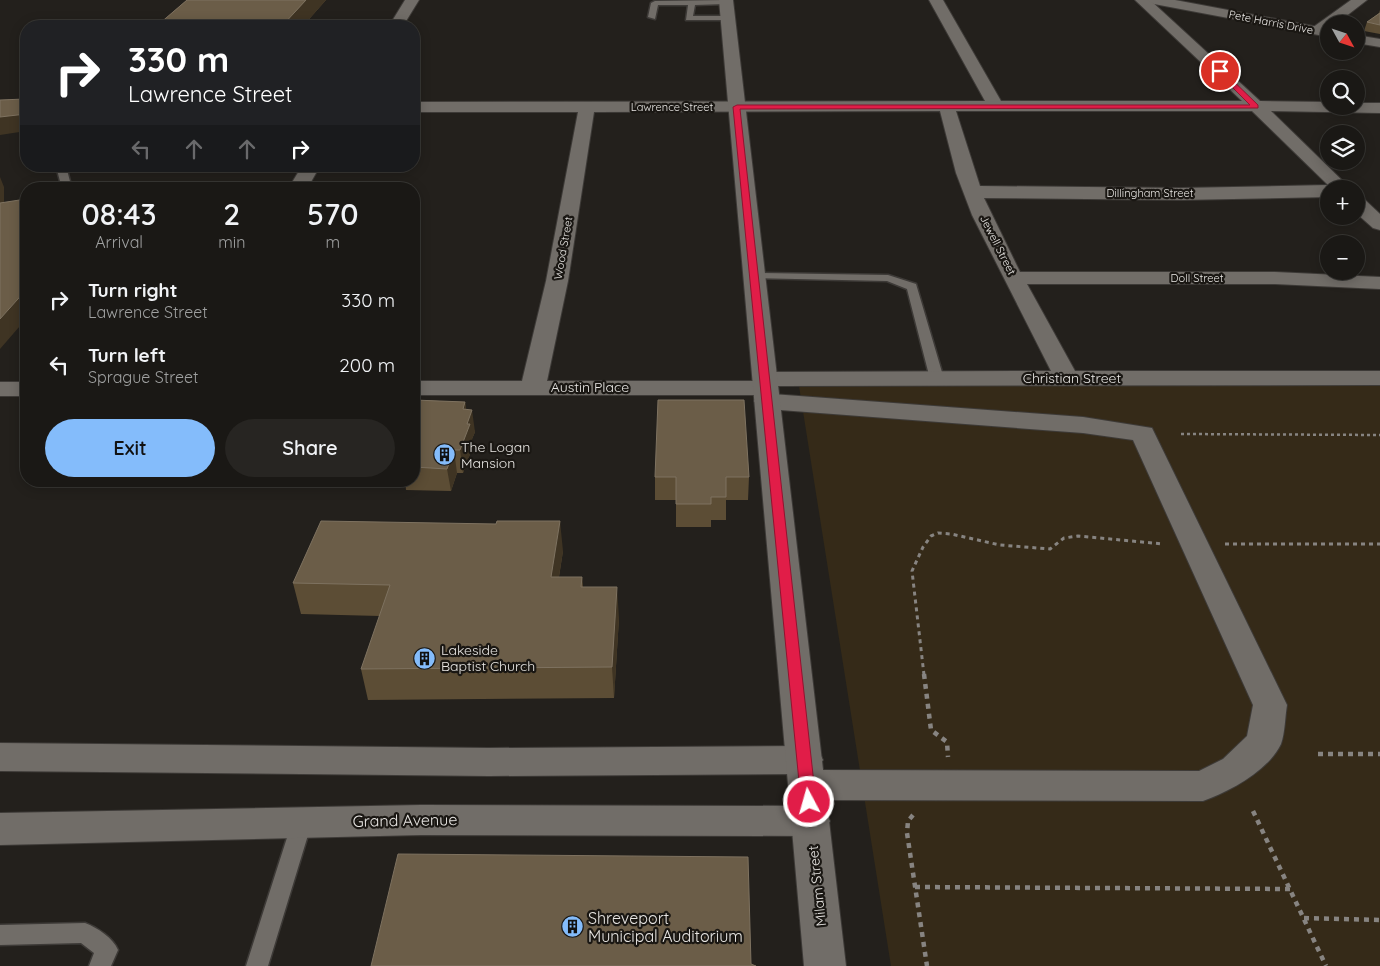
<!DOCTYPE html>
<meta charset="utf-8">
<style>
:root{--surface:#1a1815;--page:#272522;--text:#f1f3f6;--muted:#9fa0a0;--line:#383734;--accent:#84bcfb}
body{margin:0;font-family:Quicksand,sans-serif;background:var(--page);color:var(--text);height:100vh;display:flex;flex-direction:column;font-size:19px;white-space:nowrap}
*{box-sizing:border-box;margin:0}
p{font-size:16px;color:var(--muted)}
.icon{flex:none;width:28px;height:28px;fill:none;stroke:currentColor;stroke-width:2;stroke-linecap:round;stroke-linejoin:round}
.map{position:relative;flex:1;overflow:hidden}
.details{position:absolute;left:20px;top:182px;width:400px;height:305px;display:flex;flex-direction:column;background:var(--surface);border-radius:20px;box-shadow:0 2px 12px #0003,0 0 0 1px var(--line)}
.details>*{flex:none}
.top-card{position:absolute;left:20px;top:20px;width:400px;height:152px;border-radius:20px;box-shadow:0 2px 12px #0003,0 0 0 1px var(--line);background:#202124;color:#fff;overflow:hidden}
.needle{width:32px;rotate:130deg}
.fabs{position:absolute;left:1320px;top:15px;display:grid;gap:10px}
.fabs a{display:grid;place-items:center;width:45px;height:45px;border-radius:50%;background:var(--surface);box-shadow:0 2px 12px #0003,0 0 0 1px var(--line);font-size:25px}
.pin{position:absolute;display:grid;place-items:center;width:42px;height:42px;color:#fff;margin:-21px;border:2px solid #fff;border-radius:50%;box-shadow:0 1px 5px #0007}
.me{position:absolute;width:55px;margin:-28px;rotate:354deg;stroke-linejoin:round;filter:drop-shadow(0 0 4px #0008)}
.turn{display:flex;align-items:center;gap:18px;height:105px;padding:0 25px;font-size:22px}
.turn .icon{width:65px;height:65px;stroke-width:2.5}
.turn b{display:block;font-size:35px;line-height:42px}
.lanes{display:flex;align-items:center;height:48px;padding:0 25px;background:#0003;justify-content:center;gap:25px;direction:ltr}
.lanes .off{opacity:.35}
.eta{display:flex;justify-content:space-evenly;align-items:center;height:85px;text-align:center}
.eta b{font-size:30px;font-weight:600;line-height:35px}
.action{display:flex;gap:10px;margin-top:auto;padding:10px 25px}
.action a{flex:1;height:58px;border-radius:30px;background:var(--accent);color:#111;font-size:20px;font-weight:600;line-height:58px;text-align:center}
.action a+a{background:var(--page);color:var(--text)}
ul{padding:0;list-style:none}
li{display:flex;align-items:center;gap:15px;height:65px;padding:0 25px}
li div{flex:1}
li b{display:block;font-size:19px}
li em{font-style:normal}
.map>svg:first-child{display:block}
.green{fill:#352a18}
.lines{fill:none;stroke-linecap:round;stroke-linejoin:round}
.lane-casing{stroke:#3d3a37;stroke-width:3}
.street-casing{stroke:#3d3a37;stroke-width:2}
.secondary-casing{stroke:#3d3a37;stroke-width:2}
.path-far2{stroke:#878481;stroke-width:2.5;stroke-dasharray:3 3;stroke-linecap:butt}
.path-far1{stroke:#878481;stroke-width:3;stroke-dasharray:4 4;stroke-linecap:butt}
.path{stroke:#878481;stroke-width:4.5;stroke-dasharray:5 5;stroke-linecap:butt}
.lane{fill:#716d68;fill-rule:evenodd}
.street{fill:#716d68;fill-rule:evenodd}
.secondary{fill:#716d68;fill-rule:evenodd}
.wall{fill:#5c4d35}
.shaded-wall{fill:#3f3423}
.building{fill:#6b5d48;stroke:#7e7260}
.route{fill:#e11d48;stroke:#92132f}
.labels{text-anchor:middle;stroke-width:4.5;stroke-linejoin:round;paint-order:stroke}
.far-street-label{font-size:11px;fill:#e8e6e3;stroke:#1a1713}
.street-label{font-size:14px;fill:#e8e6e3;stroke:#1a1713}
.poi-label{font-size:14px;fill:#e8e6e3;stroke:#1a1713;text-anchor:start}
.near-street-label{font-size:16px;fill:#e8e6e3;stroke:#1a1713}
.near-poi-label{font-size:16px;fill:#e8e6e3;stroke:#1a1713;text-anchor:start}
</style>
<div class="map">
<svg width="1380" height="966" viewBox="0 0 1380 966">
<rect width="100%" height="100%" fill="#23201c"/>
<path class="green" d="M 1380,385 L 1380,966 L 891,966 L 799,386 Z"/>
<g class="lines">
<defs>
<path id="lane" d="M 727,0 L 730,2 L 726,4 L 695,5 L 693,16 L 731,16 L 732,18 L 728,20 L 686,20 L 688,5 L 658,5 L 655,19 L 648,17 L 651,3 L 655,1 Z
M 56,166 L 66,166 L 72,189 L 62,189 Z
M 755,273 L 888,275 L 916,284 L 944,379 L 937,383 L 930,379 L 907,289 L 887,281 L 751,278 L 749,276 L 751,274 Z
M 302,814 L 309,816 L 312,822 L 268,966 L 246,966 L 292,822 L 295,816 Z
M 85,923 C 98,928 113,938 118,950 L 111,966 L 89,966 L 94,953 L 81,943 L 0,945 L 0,925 Z"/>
<path id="street" d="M 405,0 L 419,0 L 403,26 L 389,26 Z
M 929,0 L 943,0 L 1001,101 L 1242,101 L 1135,0 L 1150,0 L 1260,101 L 1329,102 L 1329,106 L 1356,106 L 1356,103 L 1380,103 L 1380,113 L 1271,111 L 1351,189 L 1329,189 L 1329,197 L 1181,200 L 984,198 L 1020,272 L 1275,272 L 1380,277 L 1380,289 L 1275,284 L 1027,284 L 1075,371 L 1380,371 L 1380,385 L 777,386 L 778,388 L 772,394 L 1083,417 L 1152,428 L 1287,705 C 1285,717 1285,733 1281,744 C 1269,770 1229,792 1203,801 L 807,800 L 794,795 L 789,785 L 796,774 L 489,776 L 0,771 L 0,743 L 489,748 L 805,746 L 818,750 L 823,760 L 816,770 L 1199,771 L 1223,759 L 1247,736 L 1253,705 L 1133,440 L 1083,433 L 767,409 L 758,406 L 754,401 L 759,395 L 414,395 L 414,381 L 522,381 L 546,281 L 578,112 L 414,112 L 414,102 L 985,101 ZM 940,111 L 956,173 L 972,215 L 1051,371 L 765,372 L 756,374 L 753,379 L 754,381 L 547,381 L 568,281 L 594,112 ZM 956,111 L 1252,111 L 1328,185 L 1181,188 L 980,186 Z
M 1351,0 L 1367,0 L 1336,24 L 1329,24 L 1329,29 L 1322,34 L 1312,34 L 1310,31 L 1312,28 Z
M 302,166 L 320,166 L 307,189 L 288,189 Z
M 1356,196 L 1363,198 L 1380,214 L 1380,230 L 1373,228 L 1356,213 Z
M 0,382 L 26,382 L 26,396 L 0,396 Z
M 421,805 L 811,806 L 824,810 L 830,821 L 824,832 L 811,836 L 421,835 L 0,845 L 0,813 Z"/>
<path id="secondary" d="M 719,0 L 733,0 L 846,966 L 804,966 Z
M 1147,0 L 1175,0 L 1329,29 L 1329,37 L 1154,4 Z
M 1356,35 L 1380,39 L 1380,47 L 1356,43 Z"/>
</defs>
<use href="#lane" class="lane-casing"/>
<use href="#street" class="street-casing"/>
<use href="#secondary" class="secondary-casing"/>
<path class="path-far2" d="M 1181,434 L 1380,435"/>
<path class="path-far1" d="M 1225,544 L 1380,544
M 924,675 L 912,571 L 923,547 L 931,536 L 938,533 L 951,534 L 1000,545 L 1050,549 L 1064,538 L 1078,536 L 1163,544"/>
<path class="path" d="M 924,674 L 931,730 L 947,742 L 948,757
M 1318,754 L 1380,754
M 1253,811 L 1326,966
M 913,815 L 908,821 L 907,833 L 927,966
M 915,887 L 1290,889
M 1304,918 L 1380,920"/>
<use href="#lane" class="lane"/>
<use href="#street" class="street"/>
<use href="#secondary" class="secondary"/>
</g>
<path class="wall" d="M 187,0 L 326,0 L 303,26 L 160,26 L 159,24 Z
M 1380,10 L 1380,34 L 1364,31 L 1367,22 L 1379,13 Z
M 414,400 L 465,402 L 466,409 L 475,432 L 472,439 L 473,446 L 463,473 L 457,473 L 451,491 L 406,490 L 405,481 L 414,481 Z
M 655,477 L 749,477 L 748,500 L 726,500 L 726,520 L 711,520 L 711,527 L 676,527 L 676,500 L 655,500 Z
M 563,551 L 559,577 L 582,577 L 583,587 L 619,618 L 614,698 L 368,700 L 361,669 L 380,616 L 301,614 L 293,583 Z"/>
<path class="shaded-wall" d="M 306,0 L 326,0 L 303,26 L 282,26 Z
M 25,99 L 26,103 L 26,131 L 0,135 L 0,117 Z
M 0,177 L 4,187 L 4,222 L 0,212 Z
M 26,290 L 26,319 L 0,349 L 0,319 Z
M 465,402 L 468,421 L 472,410 L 475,432 L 472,439 L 473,446 L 463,473 L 460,450 L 463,409 Z
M 454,450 L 457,473 L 451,491 L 447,469 Z
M 560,521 L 563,551 L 554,607 L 551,577 Z
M 617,587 L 619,618 L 614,698 L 612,667 Z"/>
<path class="building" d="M 187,0 L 306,0 L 282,26 L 205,26 L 207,25 L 159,24 Z
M 1380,13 L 1380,25 L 1367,22 Z
M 25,99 L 26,114 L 0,117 L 0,100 Z
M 26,199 L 26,290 L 0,319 L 0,203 Z
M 414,400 L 465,402 L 463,409 L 472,410 L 467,424 L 470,424 L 460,450 L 454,450 L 447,469 L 414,467 Z
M 658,400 L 744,400 L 749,477 L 726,477 L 726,497 L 711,497 L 711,504 L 676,504 L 676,477 L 655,477 Z
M 321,521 L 496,524 L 497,521 L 560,521 L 551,577 L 582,577 L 581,587 L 617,587 L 612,667 L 361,669 L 390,585 L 293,583 Z
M 398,854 L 748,857 L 751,964 L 756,966 L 371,966 Z"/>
<path class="route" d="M 1217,70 L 1222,70 L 1258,105 L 1258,108 L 740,109 L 816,802 L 814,807 L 809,809 L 803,807 L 801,802 L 733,107 L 737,105 L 1250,105 L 1217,72 Z"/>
<defs>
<symbol id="building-disc" viewBox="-11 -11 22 22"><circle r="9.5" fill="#84bcfb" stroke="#1a1713"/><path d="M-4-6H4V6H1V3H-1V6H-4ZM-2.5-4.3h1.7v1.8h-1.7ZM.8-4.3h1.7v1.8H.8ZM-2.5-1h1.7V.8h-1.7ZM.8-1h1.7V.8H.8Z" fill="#111"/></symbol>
</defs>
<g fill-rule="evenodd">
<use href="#building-disc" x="432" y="442" width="25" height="25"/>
<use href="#building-disc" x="412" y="646" width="25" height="25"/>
<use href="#building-disc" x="560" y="914" width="25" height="25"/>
</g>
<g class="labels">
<g class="far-street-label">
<text transform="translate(1271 22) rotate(11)" y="4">Pete Harris Drive</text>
<text x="672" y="111">Lawrence Street</text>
<text x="1150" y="197">Dillingham Street</text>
<text transform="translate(998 245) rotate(63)" y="4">Jewell Street</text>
<text transform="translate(563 248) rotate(-80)" y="4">Wood Street</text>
<text x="1197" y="282">Doll Street</text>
</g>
<g class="street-label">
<text x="1072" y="383">Christian Street</text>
<text x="590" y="392">Austin Place</text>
<text transform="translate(817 886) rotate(-96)" y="5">Milam Street</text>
</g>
<g class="poi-label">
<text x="461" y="452">The Logan<tspan x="461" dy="16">Mansion</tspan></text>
<text x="441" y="655">Lakeside<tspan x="441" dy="16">Baptist Church</tspan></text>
</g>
<g class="near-street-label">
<text transform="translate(405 820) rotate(-1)" y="6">Grand Avenue</text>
</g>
<g class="near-poi-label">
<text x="588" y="924">Shreveport<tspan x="588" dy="18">Municipal Auditorium</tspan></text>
</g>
</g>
</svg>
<div class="fabs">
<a><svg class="needle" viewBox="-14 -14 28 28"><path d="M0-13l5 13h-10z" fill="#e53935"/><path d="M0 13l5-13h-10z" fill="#9fa0a0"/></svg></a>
<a><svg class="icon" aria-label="search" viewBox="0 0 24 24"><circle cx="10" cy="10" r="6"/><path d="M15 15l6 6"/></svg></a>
<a><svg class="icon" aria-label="layers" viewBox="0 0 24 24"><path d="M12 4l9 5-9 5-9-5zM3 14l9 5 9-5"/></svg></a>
<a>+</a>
<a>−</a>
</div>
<div class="pin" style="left:1220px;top:71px;background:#d93025"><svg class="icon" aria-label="arrive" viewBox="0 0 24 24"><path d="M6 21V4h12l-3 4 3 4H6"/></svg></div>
<svg class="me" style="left:809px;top:802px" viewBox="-20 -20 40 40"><circle r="17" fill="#e11d48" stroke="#fff" stroke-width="3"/><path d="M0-11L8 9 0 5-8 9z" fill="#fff"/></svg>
<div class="top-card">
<div class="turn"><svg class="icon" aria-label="right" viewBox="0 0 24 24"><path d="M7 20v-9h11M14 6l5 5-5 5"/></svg><div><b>330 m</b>Lawrence Street</div></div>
<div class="lanes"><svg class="icon off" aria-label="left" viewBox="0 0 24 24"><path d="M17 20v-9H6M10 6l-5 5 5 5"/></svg><svg class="icon off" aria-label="ahead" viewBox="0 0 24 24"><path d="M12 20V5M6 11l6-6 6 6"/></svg><svg class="icon off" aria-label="ahead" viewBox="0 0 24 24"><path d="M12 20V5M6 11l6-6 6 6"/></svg><svg class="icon" aria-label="right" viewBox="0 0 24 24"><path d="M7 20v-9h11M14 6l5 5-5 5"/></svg></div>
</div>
<section class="details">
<div class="eta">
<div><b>08:43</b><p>Arrival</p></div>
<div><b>2</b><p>min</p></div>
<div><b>570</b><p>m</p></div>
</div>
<ul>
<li><svg class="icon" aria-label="right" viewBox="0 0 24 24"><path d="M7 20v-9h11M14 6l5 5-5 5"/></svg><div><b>Turn right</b><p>Lawrence Street</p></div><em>330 m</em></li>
<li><svg class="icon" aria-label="left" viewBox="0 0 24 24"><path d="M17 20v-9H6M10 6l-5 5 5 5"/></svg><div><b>Turn left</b><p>Sprague Street</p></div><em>200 m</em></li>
</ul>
<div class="action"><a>Exit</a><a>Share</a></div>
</section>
</div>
